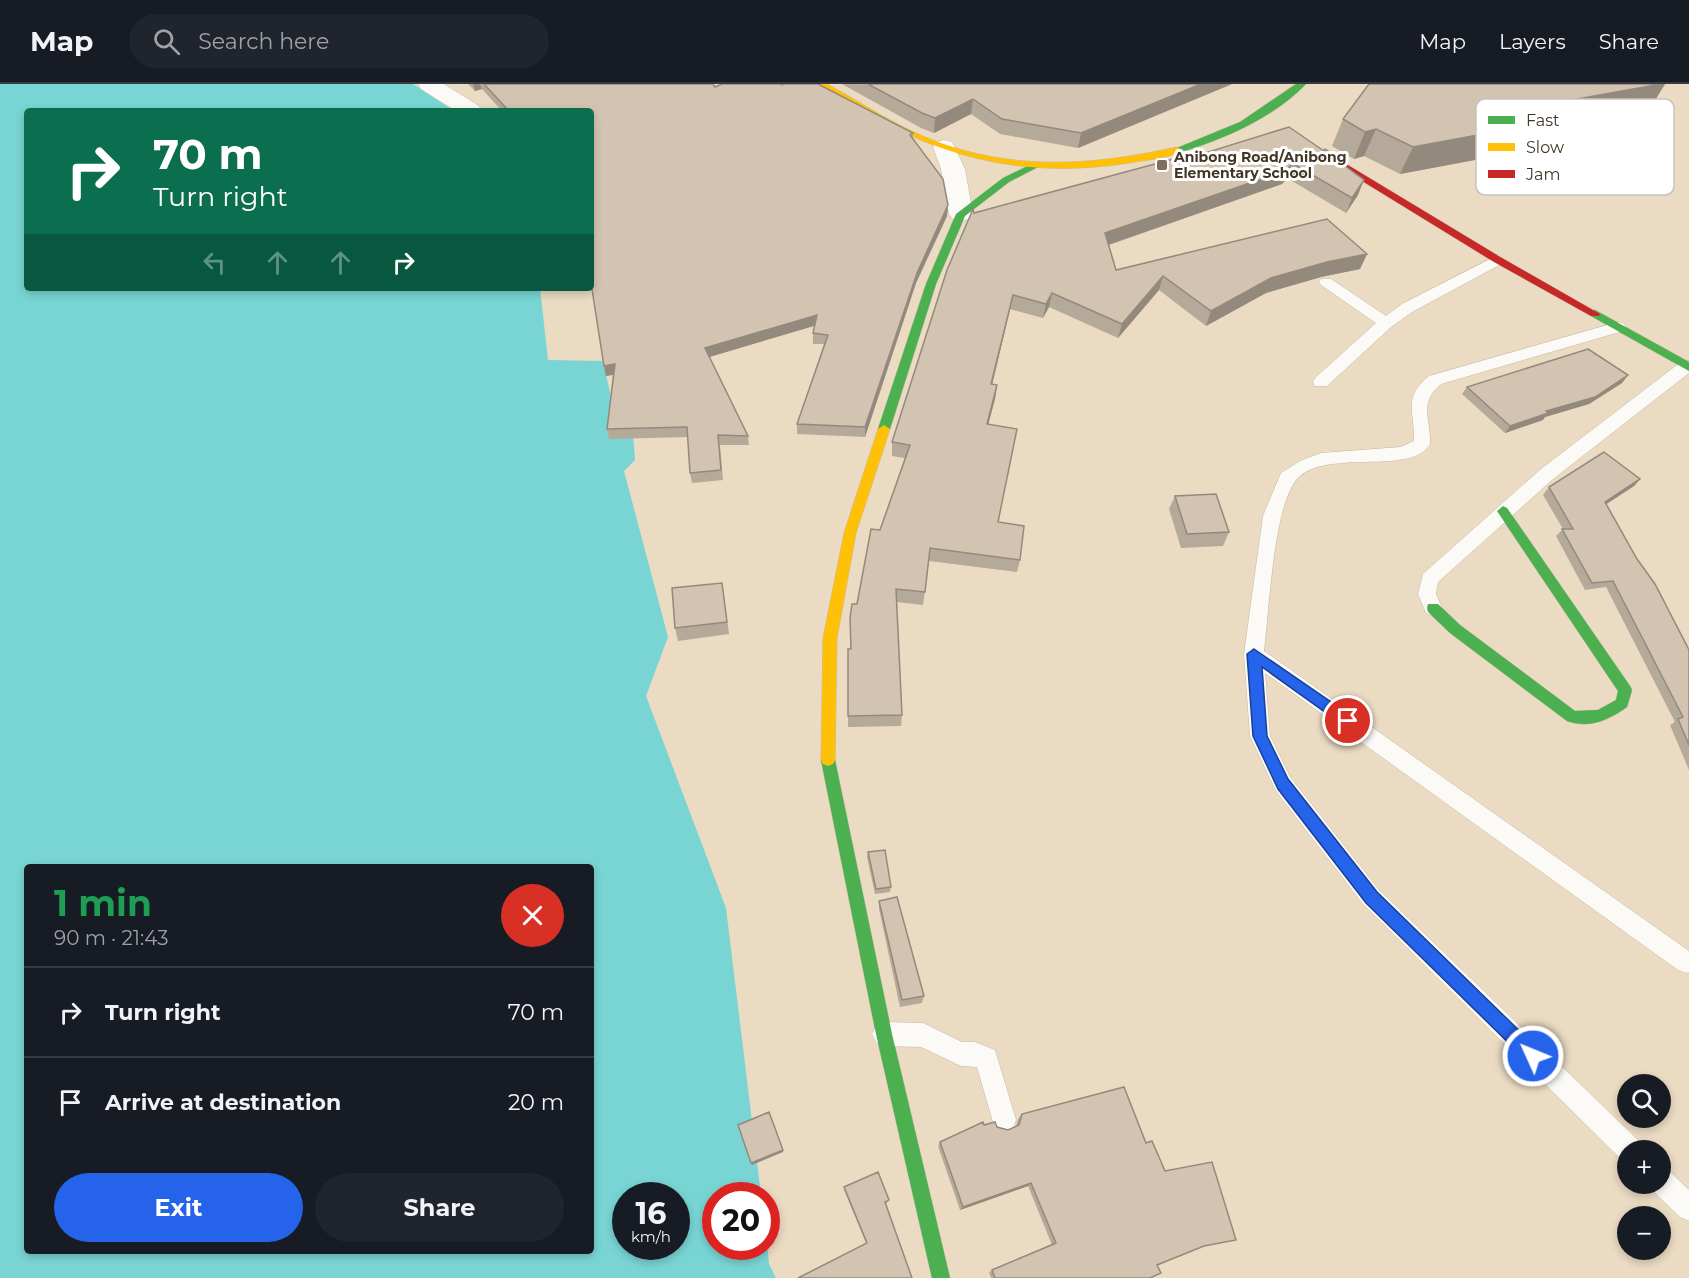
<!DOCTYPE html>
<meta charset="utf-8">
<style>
:root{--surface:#171b24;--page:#20242c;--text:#f1f3f6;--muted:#9ea1a6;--line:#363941;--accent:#2563eb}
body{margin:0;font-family:Montserrat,sans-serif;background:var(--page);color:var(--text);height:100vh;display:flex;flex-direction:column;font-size:22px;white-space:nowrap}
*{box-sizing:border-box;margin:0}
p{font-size:20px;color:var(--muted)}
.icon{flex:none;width:33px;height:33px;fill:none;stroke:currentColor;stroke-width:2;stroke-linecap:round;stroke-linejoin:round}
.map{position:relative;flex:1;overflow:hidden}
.details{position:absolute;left:24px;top:780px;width:570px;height:390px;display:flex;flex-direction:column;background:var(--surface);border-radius:6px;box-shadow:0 3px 9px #0003}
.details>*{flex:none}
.hud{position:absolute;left:24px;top:24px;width:570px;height:183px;border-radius:6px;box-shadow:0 3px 9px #0003;background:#0b6e4f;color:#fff;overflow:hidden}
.controls{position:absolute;left:1617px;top:990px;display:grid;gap:12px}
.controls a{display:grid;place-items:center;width:54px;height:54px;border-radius:50%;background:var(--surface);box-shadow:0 3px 9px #0003;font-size:30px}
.speed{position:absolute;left:612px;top:1098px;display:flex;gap:12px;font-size:30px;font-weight:700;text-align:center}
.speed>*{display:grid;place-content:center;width:78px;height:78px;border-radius:50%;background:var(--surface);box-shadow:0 3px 9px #0003;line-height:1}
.speed small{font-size:15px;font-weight:400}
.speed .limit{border:9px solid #d22;background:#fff;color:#111}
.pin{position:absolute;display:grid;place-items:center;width:51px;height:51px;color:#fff;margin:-26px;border:3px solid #fff;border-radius:50%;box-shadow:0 2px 6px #0007}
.me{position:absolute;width:66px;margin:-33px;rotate:314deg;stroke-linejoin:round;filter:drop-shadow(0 0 4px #0008)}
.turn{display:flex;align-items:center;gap:21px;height:126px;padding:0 30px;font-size:27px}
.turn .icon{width:78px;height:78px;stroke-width:2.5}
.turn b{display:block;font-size:42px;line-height:51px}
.lanes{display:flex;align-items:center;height:57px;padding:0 30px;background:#0003;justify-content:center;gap:30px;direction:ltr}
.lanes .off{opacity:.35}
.round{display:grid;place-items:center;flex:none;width:63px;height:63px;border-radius:32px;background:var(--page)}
.headline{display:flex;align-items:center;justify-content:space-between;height:102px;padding:0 30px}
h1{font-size:36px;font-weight:700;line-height:45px;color:#1e9e55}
.button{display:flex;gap:12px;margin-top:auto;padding:12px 30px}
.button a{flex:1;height:69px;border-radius:36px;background:var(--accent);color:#fff;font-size:24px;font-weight:700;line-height:69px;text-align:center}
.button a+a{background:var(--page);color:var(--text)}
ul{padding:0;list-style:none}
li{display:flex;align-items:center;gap:18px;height:90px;padding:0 30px;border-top:2px solid var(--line)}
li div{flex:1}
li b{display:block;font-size:22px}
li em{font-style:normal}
header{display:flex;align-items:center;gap:36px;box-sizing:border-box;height:84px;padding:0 30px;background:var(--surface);border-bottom:2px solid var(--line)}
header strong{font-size:28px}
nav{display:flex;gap:33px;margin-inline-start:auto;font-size:21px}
.search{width:420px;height:54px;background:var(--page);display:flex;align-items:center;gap:15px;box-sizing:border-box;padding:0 21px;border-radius:33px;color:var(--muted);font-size:22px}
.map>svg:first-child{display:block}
.water{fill:#78d5d4;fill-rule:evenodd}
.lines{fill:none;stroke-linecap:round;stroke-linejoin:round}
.lane-casing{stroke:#c5baa6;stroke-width:1}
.street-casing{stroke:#c5baa6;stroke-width:1}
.fast-casing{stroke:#c5baa6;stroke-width:1}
.slow-casing{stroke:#c5baa6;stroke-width:1}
.jam-casing{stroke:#c5baa6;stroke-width:1}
.lane{fill:#fcfaf6;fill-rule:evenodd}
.street{fill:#fcfaf6;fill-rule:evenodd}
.fast{fill:#4caf50;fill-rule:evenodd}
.slow{fill:#ffc107;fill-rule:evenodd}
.jam{fill:#c62828;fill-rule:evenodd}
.wall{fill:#b5a999}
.shaded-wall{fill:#94897d}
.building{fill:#d3c4b2;stroke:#94897d;stroke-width:1.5}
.route{fill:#2563eb;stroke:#184099;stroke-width:1.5}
.poi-dot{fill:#7c705b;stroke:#fff;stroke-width:2}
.labels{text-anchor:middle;stroke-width:6;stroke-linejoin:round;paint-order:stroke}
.far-poi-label{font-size:14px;font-weight:bold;fill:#403624;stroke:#fff;text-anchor:start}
.key{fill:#fff;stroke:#c6c3bd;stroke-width:1.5}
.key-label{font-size:16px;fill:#403624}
</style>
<header>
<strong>Map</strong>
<div class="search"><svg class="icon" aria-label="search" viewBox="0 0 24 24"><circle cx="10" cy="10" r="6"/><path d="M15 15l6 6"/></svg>Search here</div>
<nav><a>Map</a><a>Layers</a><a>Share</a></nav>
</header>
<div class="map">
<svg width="1689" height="1194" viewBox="0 0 1689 1194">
<rect width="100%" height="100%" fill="#eadbc2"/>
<path class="water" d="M 0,0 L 413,0 L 454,27 L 27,27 L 27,204 L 540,204 L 548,276 L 603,277 L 613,322 L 633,350 L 635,376 L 624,387 L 668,553 L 646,612 L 726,824 L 761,1111 L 716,1112 L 716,1162 L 766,1162 L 767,1158 L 769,1180 L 776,1194 L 0,1194 ZM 27,783 L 591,783 L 591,1167 L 27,1167 ZM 626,1112 L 676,1112 L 676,1162 L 626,1162 Z"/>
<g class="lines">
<defs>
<path id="lane" d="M 1498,171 L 1505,176 L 1503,179 L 1412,228 L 1391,243 L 1327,302 L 1315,302 L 1313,298 L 1315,294 L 1376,239 L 1321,201 L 1319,198 L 1321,195 L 1331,195 L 1386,232 L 1402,220 Z
M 1618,238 L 1623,239 L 1626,243 L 1623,247 L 1441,300 C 1418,319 1431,335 1430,360 C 1411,394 1318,361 1294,399 C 1273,431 1269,526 1264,567 L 1689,867 L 1689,888 L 1686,889 L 1678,886 L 1265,589 L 1270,652 L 1290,693 L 1379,806 L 1639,1057 L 1642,1066 L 1628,1066 L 1628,1077 L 1621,1075 L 1363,820 L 1276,707 L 1250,652 L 1244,570 L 1263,432 L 1281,389 L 1300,377 L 1321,369 L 1401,363 L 1414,357 C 1415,327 1402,314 1429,292 Z
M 1689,277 L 1689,289 L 1553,395 L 1438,498 L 1436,510 L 1442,524 L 1440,529 L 1433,532 L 1426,529 L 1418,510 L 1423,490 L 1541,385 L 1681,278 Z
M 884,938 L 923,939 L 962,958 L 975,958 L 995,966 L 1016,1036 L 1013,1045 L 1004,1048 L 995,1045 L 977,983 L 961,982 L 921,963 L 884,962 L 876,958 L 872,950 L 876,942 Z
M 1660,1084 L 1669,1087 L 1689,1106 L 1689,1137 L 1680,1133 L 1651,1105 L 1649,1100 L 1660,1100 Z"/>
<path id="street" d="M 418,0 L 444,0 L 479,22 L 482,27 L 456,27 L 421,5 Z
M 944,56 L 952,58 L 965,85 L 973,130 L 969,135 L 961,137 L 953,135 L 949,130 L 941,85 L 933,63 L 936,58 Z"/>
<path id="fast" d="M 1296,0 L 1306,0 C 1275,33 1221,57 1177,69 L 1172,66 L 1240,38 Z
M 1030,81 L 1038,83 L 1009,98 L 965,132 L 936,200 L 890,345 L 884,349 L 880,348 L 878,345 L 926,200 L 956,130 L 1003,94 Z
M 1595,226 L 1689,278 L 1689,287 L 1591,232 L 1590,230 Z
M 1503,422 L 1507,424 L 1630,602 L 1632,606 L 1627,623 C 1609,636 1589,645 1567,637 L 1450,549 L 1428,528 L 1427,524 L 1428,520 L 1438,520 L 1460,541 L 1575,627 L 1598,626 L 1616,616 L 1618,607 L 1499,430 L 1497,427 Z
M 828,670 L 833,672 L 835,676 L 892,950 L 950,1194 L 932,1194 L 876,950 L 821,676 L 823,672 Z"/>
<path id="slow" d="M 817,0 L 827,0 C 857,16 885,35 916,49 C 1003,88 1086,83 1177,63 L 1182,66 C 1169,75 1144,76 1129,79 C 1031,94 949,77 864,28 C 849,20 829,12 817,0 Z
M 884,341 L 890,345 L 856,449 L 837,554 L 835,676 L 833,680 L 828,682 L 823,680 L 821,676 L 823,554 L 844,449 L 878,345 Z"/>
<path id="jam" d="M 1313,60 L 1502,174 L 1600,230 L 1599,232 L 1591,232 L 1494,178 L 1310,65 L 1308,63 Z"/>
</defs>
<use href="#lane" class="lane-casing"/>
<use href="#street" class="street-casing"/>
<use href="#fast" class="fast-casing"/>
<use href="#slow" class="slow-casing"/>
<use href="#jam" class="jam-casing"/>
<use href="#lane" class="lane"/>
<use href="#street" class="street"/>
<use href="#fast" class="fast"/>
<use href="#slow" class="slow"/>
<use href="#jam" class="jam"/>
</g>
<path class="wall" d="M 468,0 L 713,0 L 715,3 L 913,49 L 913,54 L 948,121 L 947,132 L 916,199 L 865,353 L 797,350 L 797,340 L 824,260 L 813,260 L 813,249 L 814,242 L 709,273 L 748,352 L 749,361 L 720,361 L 723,396 L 692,399 L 690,389 L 688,353 L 609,355 L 607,345 L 613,291 L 606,292 L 604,282 L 591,201 L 591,27 L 502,27 L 482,5 L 475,7 Z
M 842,0 L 1232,0 L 1078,64 L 1000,50 L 971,30 L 934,49 L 921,44 Z
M 1369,0 L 1665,0 L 1649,26 L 1491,54 L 1480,75 L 1400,90 L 1364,72 L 1354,75 L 1332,62 L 1343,35 Z
M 1202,70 L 1332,72 L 1358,111 L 1346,129 L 1287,94 L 1282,100 L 1109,161 L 1116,186 L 1367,170 L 1360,185 L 1321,193 L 1266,209 L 1206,242 L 1159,206 L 1118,254 L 1049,223 L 1043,234 L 1010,225 L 992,300 L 997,301 L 995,315 L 988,340 L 998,438 L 1020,476 L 1017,488 L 929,477 L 923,521 L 897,518 L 902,631 L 901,642 L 848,643 L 848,565 L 851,565 L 850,534 L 857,520 L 880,446 L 905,374 L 892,372 L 892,358 L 974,129 Z
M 1628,291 L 1622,299 L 1589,320 L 1545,333 L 1543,336 L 1505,349 L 1462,310 L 1467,303 Z
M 1640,395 L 1634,402 L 1606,420 L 1689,566 L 1689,686 L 1670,641 L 1675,638 L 1606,503 L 1585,506 L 1556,452 L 1563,445 L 1543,411 L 1549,403 Z
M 1175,412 L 1229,448 L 1223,462 L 1181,464 L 1169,425 Z
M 724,512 L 729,550 L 678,557 L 675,544 Z
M 868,768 L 891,803 L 890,808 L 875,810 L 867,773 Z
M 879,817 L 924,912 L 922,919 L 900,923 L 879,825 Z
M 1022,1030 L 1146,1059 L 1165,1087 L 1236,1156 L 1201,1163 L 1157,1181 L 1150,1194 L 991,1194 L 989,1188 L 1052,1161 L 1028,1102 L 960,1126 L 938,1062 L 940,1058 L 984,1041 L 1008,1046 L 1016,1042 L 1018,1035 Z
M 844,1103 L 888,1118 L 885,1120 L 912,1194 L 866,1159 L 844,1106 Z"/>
<path class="shaded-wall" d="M 473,0 L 480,0 L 482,5 L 475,7 Z
M 1201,0 L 1232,0 L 1078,64 L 1081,49 Z
M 1661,0 L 1665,0 L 1649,26 L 1491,54 L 1480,75 L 1400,90 L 1413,63 L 1477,33 Z
M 973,15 L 971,30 L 934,49 L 935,34 Z
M 1376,45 L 1364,72 L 1354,75 L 1365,48 Z
M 1292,79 L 1287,94 L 1282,100 L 1102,163 L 1105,149 Z
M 1364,96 L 1358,111 L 1346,129 L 1352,114 Z
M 948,121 L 947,132 L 916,199 L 865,353 L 865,343 L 917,189 Z
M 1367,170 L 1360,185 L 1321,193 L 1266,209 L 1206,242 L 1211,227 L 1271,194 L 1327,178 Z
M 1163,192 L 1159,206 L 1118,254 L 1122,240 Z
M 1052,209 L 1049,223 L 1043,234 L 1046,220 Z
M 1013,211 L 1010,225 L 989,314 L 991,300 Z
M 817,231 L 817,241 L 706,274 L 705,264 Z
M 615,280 L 617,290 L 606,292 L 604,282 Z
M 1628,291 L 1622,299 L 1589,320 L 1545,333 L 1543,336 L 1505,349 L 1510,342 Z
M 997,301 L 995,315 L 985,353 L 987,340 Z
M 1640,395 L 1634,402 L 1599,425 L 1605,418 Z
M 783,1066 L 783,1068 L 752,1081 L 751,1079 Z
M 1031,1099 L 1028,1102 L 960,1126 L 963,1123 Z"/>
<path class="building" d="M 484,0 L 713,0 L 715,3 L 722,0 L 780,0 L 782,1 L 784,0 L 818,0 L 913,49 L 910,51 L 943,95 L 948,121 L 917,189 L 865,343 L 797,340 L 828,251 L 813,249 L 817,231 L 705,264 L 748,352 L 718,351 L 721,386 L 690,389 L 687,343 L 607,345 L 615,280 L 604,282 L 591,199 L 591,27 L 509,27 Z
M 868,0 L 1201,0 L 1081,49 L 1002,35 L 973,15 L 935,34 L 922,29 Z
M 1369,0 L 1661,0 L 1477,33 L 1494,48 L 1413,63 L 1376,45 L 1365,48 L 1343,35 Z
M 1289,43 L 1324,67 L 1325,65 L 1333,70 L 1330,71 L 1364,96 L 1352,114 L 1292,79 L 1287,86 L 1105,149 L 1116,186 L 1327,135 L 1367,170 L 1327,178 L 1271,194 L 1211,227 L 1163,192 L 1122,240 L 1052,209 L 1046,220 L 1013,211 L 991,300 L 997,301 L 987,340 L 1017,345 L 998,438 L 1024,442 L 1020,476 L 930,464 L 925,508 L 896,505 L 902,631 L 848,632 L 848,565 L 851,565 L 850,534 L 852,520 L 857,520 L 871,445 L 880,446 L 910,361 L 892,358 L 947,186 L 973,125 L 974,129 L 1199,68 L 1202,70 Z
M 1588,265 L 1628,291 L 1595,313 L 1546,327 L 1548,329 L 1510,342 L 1467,303 Z
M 1604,368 L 1640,395 L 1605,418 L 1637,475 L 1655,500 L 1689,566 L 1689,661 L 1678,635 L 1683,633 L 1613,497 L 1592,499 L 1562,445 L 1573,445 L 1549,403 Z
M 1216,410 L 1229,448 L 1187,450 L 1175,412 Z
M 722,499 L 727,538 L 675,544 L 672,504 Z
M 885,766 L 891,803 L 876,805 L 868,768 Z
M 897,813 L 924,912 L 902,916 L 879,817 Z
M 1124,1003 L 1146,1059 L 1152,1057 L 1165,1087 L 1212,1078 L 1236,1156 L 1204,1162 L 1157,1181 L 1161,1189 L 1150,1194 L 995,1194 L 992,1186 L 1056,1159 L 1031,1099 L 963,1123 L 940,1058 L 983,1038 L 984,1041 L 995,1038 L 997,1043 L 1008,1046 L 1019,1041 L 1022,1030 Z
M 769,1028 L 783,1066 L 751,1079 L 738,1041 Z
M 878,1088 L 889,1116 L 885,1118 L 912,1194 L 798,1194 L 867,1159 L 844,1103 Z"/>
<path class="route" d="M 1254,565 L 1353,633 L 1355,637 L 1353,641 L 1343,641 L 1262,583 L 1267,652 L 1288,695 L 1377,808 L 1539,966 L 1541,972 L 1539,977 L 1533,980 L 1527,977 L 1366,819 L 1278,705 L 1253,652 L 1247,570 Z"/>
<rect class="poi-dot" x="1156" y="75" width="12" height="12" rx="3"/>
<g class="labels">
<g class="far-poi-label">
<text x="1174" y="78">Anibong Road/Anibong<tspan x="1174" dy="16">Elementary School</tspan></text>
</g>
</g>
<rect x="1476" y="15" width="198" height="96" rx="9" class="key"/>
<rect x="1488" y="32" width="27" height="8" fill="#4caf50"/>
<rect x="1488" y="59" width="27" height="8" fill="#ffc107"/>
<rect x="1488" y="86" width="27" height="8" fill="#c62828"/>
<g class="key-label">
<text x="1526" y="42">Fast</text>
<text x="1526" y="69">Slow</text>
<text x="1526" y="96">Jam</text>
</g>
</svg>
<div class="controls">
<a><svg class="icon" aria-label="search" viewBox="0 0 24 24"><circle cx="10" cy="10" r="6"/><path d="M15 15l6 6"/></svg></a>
<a>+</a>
<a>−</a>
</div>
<div class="speed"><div>16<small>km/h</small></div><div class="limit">20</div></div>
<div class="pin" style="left:1348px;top:637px;background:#d93025"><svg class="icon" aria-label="arrive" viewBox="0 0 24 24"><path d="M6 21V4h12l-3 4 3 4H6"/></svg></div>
<svg class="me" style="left:1533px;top:972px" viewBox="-20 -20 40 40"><circle r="17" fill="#2563eb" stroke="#fff" stroke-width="3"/><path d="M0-11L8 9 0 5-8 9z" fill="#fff"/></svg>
<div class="hud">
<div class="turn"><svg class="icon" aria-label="right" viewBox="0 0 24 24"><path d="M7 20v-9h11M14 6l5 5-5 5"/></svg><div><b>70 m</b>Turn right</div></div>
<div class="lanes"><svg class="icon off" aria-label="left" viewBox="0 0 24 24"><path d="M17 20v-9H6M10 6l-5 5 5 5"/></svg><svg class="icon off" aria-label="ahead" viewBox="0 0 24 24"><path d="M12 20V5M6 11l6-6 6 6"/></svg><svg class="icon off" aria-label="ahead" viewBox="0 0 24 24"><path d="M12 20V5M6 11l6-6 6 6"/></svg><svg class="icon" aria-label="right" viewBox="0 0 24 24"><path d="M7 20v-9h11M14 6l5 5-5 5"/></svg></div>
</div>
<section class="details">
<div class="headline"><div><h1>1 min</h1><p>90 m · 21:43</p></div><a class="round" style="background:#d93025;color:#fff"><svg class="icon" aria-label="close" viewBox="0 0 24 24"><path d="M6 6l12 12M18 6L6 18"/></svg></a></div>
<ul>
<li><svg class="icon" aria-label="right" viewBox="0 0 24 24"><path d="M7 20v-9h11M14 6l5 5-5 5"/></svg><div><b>Turn right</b></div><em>70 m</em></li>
<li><svg class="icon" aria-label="arrive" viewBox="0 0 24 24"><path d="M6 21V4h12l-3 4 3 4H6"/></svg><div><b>Arrive at destination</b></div><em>20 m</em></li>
</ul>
<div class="button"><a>Exit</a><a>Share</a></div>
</section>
</div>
